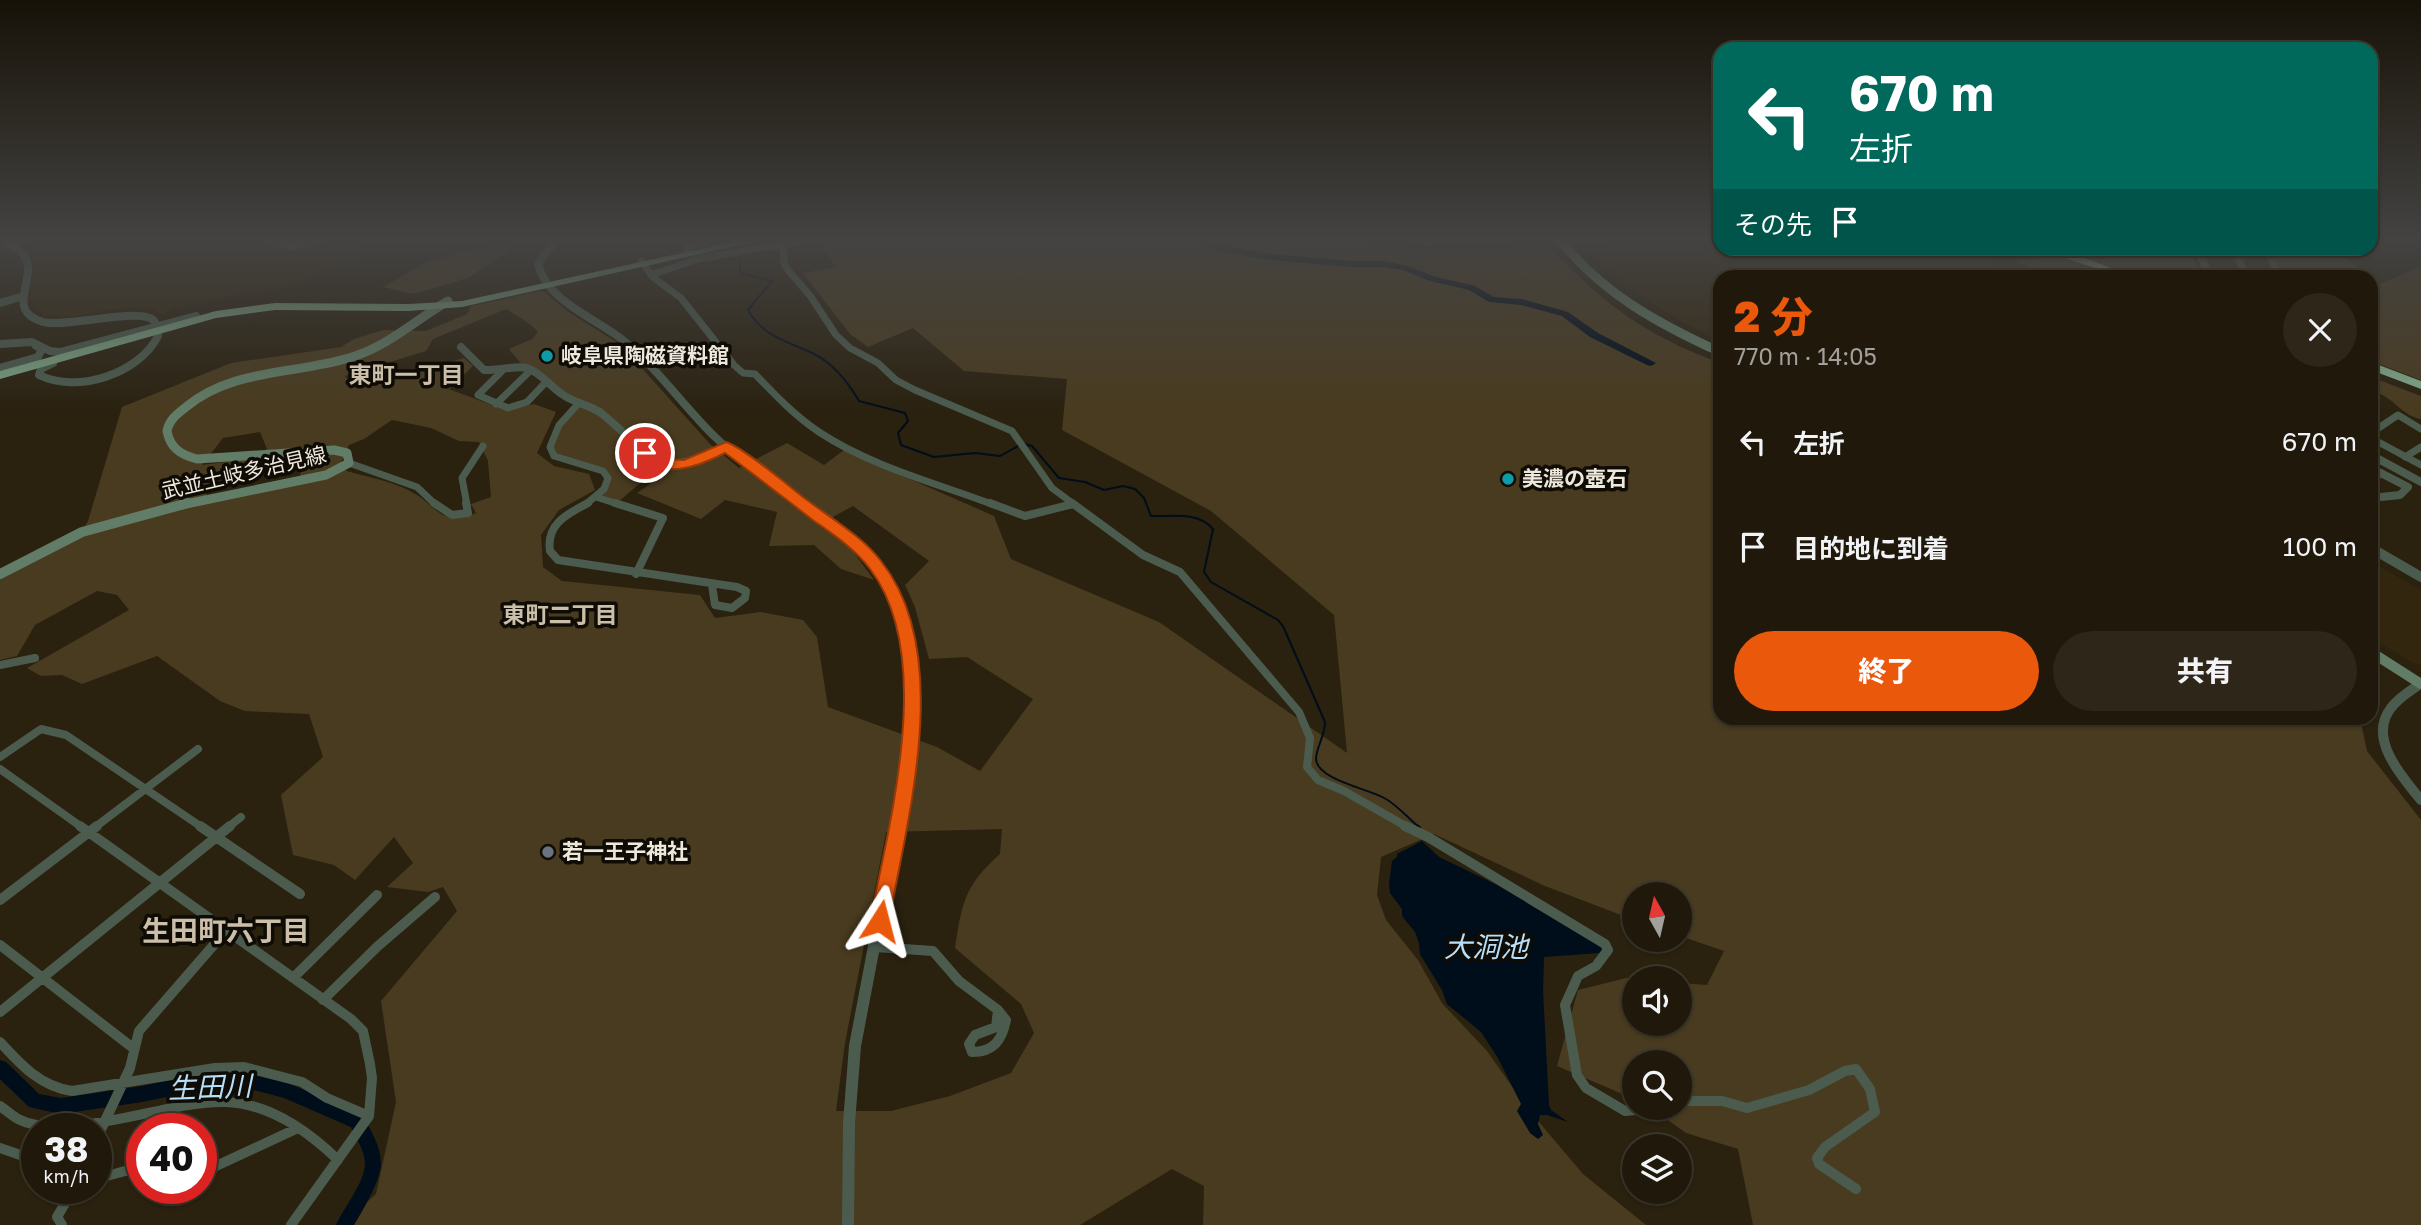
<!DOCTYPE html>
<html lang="ja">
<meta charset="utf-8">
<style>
:root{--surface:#20190b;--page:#2d2619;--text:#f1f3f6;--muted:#a2a09d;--line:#3d382c;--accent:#ea580c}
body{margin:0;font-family:"Golos Text","Noto Sans JP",sans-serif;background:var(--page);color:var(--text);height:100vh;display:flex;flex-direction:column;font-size:26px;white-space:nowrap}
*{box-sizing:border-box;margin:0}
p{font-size:23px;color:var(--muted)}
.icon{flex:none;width:38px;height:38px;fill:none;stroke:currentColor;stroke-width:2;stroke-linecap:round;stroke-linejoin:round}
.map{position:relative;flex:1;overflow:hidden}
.details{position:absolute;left:1713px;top:270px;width:665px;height:455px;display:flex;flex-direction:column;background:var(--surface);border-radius:21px;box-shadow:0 2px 5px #0004,0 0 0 2px var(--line)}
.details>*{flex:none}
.banner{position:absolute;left:1713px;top:42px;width:665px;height:214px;border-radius:21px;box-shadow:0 2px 5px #0004,0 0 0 2px var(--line);background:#00695c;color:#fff;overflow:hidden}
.needle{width:46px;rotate:352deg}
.controls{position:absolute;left:1622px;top:882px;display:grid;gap:14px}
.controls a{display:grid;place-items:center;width:70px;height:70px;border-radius:50%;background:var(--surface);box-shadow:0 2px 5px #0004,0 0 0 2px var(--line);font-size:35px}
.speed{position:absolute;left:21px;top:1113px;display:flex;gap:14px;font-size:35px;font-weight:700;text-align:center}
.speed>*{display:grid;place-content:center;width:91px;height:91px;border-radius:50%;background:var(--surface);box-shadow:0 2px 5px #0004,0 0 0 2px var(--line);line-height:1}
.speed small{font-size:18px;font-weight:400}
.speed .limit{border:10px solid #d22;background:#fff;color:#111}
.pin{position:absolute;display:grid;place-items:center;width:60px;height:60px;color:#fff;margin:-30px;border:4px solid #fff;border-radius:50%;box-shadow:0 2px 7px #0007}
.me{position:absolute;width:77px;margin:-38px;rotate:9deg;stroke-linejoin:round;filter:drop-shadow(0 0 5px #0008)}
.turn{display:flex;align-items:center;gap:24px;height:147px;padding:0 21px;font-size:32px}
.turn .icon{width:91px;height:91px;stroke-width:2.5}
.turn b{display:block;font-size:49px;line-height:60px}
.then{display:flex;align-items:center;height:66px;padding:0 21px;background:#0003;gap:14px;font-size:26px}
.round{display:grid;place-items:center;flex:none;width:74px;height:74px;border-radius:37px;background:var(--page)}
.headline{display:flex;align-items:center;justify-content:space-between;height:119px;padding:0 21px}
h1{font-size:42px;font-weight:800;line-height:52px;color:var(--accent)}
.action{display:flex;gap:14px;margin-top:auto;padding:14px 21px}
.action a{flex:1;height:80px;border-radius:42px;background:var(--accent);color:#fff;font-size:28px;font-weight:800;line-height:80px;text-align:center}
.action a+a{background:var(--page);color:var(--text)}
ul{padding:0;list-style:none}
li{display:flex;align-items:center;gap:21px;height:105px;padding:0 21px}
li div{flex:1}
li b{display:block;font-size:26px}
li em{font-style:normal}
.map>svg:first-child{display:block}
.built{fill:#33260e}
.green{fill:#493b1f;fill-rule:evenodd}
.water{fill:#000d1a}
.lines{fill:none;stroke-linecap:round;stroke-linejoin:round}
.stream-far1{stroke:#000d1a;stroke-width:2}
.stream{stroke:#000d1a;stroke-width:2.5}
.river{fill:#000d1a;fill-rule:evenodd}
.minor-far2{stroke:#4b5c4f;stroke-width:7}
.minor-far1{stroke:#4b5c4f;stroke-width:8}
.minor{stroke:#4b5c4f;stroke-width:10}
.tertiary-far2{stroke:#4b5c4f;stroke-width:8}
.tertiary-far1{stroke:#4b5c4f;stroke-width:10}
.tertiary{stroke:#4b5c4f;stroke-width:12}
.secondary-far1{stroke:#627d67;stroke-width:9}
.secondary{stroke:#627d67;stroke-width:10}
.trunk{fill:#7aa182;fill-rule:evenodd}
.motorway{fill:#82ac8b;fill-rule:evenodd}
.route{fill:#ea580c;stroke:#983908;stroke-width:2}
.culture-dot{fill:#0f9aa8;stroke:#0f0b05;stroke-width:2.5}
.worship-dot{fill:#6b7280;stroke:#0f0b05;stroke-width:2.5}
.labels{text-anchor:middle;stroke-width:7;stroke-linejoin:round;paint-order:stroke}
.poi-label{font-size:21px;font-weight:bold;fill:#ede7dc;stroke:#0f0b05;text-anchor:start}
.street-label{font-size:21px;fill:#ede7dc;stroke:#0f0b05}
.neighbourhood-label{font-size:23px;font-weight:bold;fill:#cbbfaa;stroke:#0f0b05}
.near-neighbourhood-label{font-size:28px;font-weight:bold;fill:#cbbfaa;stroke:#0f0b05}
.near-water-label{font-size:28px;font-style:italic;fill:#b5dffa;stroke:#0f0b05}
</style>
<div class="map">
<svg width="2421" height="1225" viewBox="0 0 2421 1225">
<rect width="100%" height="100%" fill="#2a210f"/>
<path class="built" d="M 19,241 L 365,241 L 368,250 L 358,262 L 315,274 L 292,285 L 174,308 L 163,314 L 145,307 L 108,310 L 74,317 L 43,316 L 30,300 L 35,255 Z
M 1614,241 L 1720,241 L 1720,248 L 1979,249 L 1997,268 L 1998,276 L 1720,276 L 1720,341 L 1679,320 L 1628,288 L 1602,264 L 1594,255 Z
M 2371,562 L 2421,590 L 2421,664 L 2413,663 L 2371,638 Z"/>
<path class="green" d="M 818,241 L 1357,241 L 1371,246 L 1459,250 L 1549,246 C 1602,304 1647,336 1720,363 L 1720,718 L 2360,718 L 2367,751 L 2421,820 L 2421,1225 L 1753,1225 L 1738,1149 L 1686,1133 L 1651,1108 L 1680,1108 L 1680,1062 L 1634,1062 L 1634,1099 L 1557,1066 L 1578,990 L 1626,978 L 1634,979 L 1634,1024 L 1680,1024 L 1680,983 L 1707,985 L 1724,951 L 1680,936 L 1680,894 L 1634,894 L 1634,920 L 1545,886 L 1434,834 L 1381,857 L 1377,895 L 1386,920 L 1418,960 L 1442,1003 L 1487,1051 L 1528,1109 L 1583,1174 L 1646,1225 L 1203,1225 L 1204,1186 L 1172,1169 L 1080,1225 L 341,1225 L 376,1194 L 396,1102 L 381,1001 L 457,911 L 443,887 L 428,892 L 387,887 L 413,863 L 394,837 L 355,880 L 334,865 L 293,855 L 281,795 L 323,757 L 309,714 L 245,711 L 220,701 L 157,656 L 82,684 L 62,675 L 41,676 L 27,668 L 129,610 L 117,595 L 97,591 L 35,625 L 17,656 L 0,660 L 0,578 L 79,537 L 88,521 L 122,407 L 231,363 L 341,347 L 354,339 L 383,330 L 426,331 L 467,314 L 471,306 L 539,291 L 545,292 L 567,311 L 621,345 L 710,444 L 739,468 L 787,443 L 824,465 L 844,450 L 994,516 L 1011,559 L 1159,622 L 1347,753 L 1334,615 L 1211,511 L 1062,430 L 1067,379 L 964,371 L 913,328 L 868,347 L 850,334 L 803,273 L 836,267 ZM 506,309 C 516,315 531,323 538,332 L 532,339 L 509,349 L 524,367 L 578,404 L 550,440 L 551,454 L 607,475 L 600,494 L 617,503 L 667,460 L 687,460 L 707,451 L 715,457 L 693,466 L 670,470 L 637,493 L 701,519 L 725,500 L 777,512 L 769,546 L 814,545 L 841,569 L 874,580 L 850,547 L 818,525 L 853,506 L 929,561 L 905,585 L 915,607 L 929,659 L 967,657 L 1033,699 L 980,771 L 937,747 L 828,707 L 817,637 L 803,620 L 761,612 L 715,618 L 700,595 L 562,581 L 543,567 L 541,535 L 559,510 L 595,490 L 589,474 L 554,466 L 537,453 L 556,412 L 534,404 L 505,410 L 449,389 L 473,366 L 464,358 L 387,380 L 377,374 L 348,380 L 345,376 L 426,351 L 433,339 ZM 392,420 L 431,428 L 459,441 L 479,442 L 488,461 L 491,497 L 471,504 L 476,513 C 438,527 439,506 410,491 C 391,481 367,477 347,471 L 340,465 L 349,445 L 364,439 ZM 260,432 L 267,449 L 249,459 L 202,465 L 223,438 ZM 302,464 L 299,483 L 211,500 L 202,488 L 230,475 ZM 1002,829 L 1000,854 C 964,886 962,903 955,948 L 1021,1004 L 1034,1033 L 1011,1073 L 950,1096 L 891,1111 L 836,1111 L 845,1043 L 886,832 Z
M 515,247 L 468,278 L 413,294 L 383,287 L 425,263 L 475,248 Z
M 2054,249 L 2183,249 L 2192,254 L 2200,276 L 2054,276 L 2019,263 L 2019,259 L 2043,258 Z
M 2269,249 L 2336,249 L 2368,276 L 2280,276 Z
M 2421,266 L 2421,380 L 2371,361 L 2371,279 L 2378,285 Z
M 2371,377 L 2421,396 L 2421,419 C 2401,416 2393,395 2371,391 Z"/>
<path class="water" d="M 1422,841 L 1439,857 L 1497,885 L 1604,948 L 1599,953 L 1544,957 L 1543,991 L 1549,1105 L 1551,1110 L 1568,1122 L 1547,1115 L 1540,1115 L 1538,1124 L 1543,1135 L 1538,1139 L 1530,1133 L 1517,1111 L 1521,1104 L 1498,1058 L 1481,1032 L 1447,1004 L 1442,990 L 1420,954 L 1419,943 L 1415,932 L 1402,916 L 1402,909 L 1390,893 L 1389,885 L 1392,861 L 1397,857 L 1397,854 Z"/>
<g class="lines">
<path class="stream-far1" d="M 740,260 L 740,273 L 772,281 L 748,310 C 764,338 788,341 814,354 C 834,364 848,382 859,401 L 905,413 L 908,421 L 898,433 L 901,445 L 934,457 L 975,453 L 1000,456 L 1018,446
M 1024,444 L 1032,446 L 1059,478 L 1085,482 L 1104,490 L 1123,486 L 1135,489 L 1144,498 L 1151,516 C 1173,517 1197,511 1213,529 L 1204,572 L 1211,582 L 1278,620 L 1283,626 L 1325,722 C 1325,736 1316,748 1316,759 C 1317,780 1370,789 1386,799 C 1398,806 1409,819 1420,828"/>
<path class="stream" d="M 1418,826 L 1420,828"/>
<path class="river" d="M 1192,241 L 1206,241 L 1219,245 L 1272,254 L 1352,261 L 1383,261 L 1408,266 L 1436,277 L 1475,286 L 1494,297 L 1522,299 L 1568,312 L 1598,333 L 1656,363 L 1651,366 L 1647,365 L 1590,337 L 1562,316 L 1521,305 L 1489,302 L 1469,290 L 1430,281 L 1403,270 L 1383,267 L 1352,267 L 1272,260 L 1217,251 Z
M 0,1060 L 6,1062 L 39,1094 L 61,1098 L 142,1086 L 195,1075 L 247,1072 L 285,1082 L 363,1115 C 370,1130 381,1146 381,1163 C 381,1180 363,1210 354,1225 L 336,1225 C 344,1207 364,1184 365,1164 C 365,1151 356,1138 351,1127 L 284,1098 L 247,1088 L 195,1091 L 142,1102 L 61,1114 L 29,1107 L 0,1079 Z"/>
<path class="minor-far2" d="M 783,245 L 784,263 L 788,270 L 811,297 L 836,335 L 850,348 L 878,363 L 896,380 L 915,390 L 1012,431 L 1052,488 L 1075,505
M 2206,248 L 2236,253
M 2267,248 L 2278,276
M 2235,250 L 2246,276
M 687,252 L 687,247 L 712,241
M 543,256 L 557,241
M 641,261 L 654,278 L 681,298 L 734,365 L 743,373 L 755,374 C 775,395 795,416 819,432 C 872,467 936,483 994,505
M 651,275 L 698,259 L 800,241
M 502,371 L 478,395 L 508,408 L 527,402 L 546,382
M 2371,398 L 2376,400 L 2371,403
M 496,404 L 531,370
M 578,404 L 559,425 L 550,447 L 554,456 L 603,471 L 608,478 L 604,489 L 585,505
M 2371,433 L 2398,415 L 2421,429
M 2371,438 L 2421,465
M 2405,457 L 2421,447
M 349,463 L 417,487 L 436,505
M 2371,482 L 2381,473
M 596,497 L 621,505
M 467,505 L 462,478 L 483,446
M 1070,505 L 1073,504"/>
<path class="minor-far1" d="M 434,503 L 452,515 L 468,513 L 466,503
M 588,503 C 567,514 546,524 550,551 L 558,560 L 737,587 L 746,591 L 745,598 L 732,608 L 715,605 L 712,585
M 615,503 L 663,518 L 636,574
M 990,503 L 1025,516 L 1073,504
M 1072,503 L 1143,555 L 1180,572 L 1299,712 L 1310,738 L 1307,767 L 1318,780 L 1344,791 L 1409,828
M 0,665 L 35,658
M 0,757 L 41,729 L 66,735 L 203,828
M 0,769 L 83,828
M 94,828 L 198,749
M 227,828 L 241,817"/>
<path class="minor" d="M 80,826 L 351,1019 L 363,1031 L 370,1064 L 372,1078 L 369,1116 L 291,1225
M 200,826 L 300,894
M 1405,826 L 1428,837 L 1605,944 L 1608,950 L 1596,966 L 1578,976 L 1565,1005 L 1577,1075 L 1586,1088 L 1625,1111 L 1657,1108
M 0,900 L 97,826
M 0,945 L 133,1048
M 875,947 L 933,951 L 959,981 L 998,1010
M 293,978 L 377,895
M 323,1000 L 378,946 L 435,897
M 998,1010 L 1006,1020 C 1002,1040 994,1052 972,1052 L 969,1044 L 975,1035 L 996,1027 Z
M 0,1012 L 230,826
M 0,1042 C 21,1065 40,1086 72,1091 L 215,1068 L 244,1067 L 302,1082 L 327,1098 L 369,1116
M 1680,1101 L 1722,1101 L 1747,1108 L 1809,1090 L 1845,1071 L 1856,1069 L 1870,1089 L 1875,1112 L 1825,1147 L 1817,1158 L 1819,1164 L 1856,1189
M 0,1106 C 6,1110 11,1115 18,1119 C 66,1144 169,1100 225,1102 C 268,1103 308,1131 338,1160
M 96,1140 L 130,1068 L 139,1031 L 225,932
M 0,1148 L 26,1157 L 37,1171
M 201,1173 L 298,1128
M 96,1179 L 125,1171 L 142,1170
M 62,1225 L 57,1217 L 74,1188"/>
<path class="tertiary-far2" d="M 1,241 C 7,244 15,246 20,251 C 45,273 0,309 43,322 C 66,328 144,306 154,321 C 157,324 157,332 158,336 C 139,374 77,394 39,375 L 41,369 L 53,363
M 269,241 L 294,246 L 319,241
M 1423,241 L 1433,241
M 2199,248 L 2208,276
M 543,256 L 538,264 C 547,302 596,318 624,341 C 657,368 682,404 712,434 C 740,462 774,483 806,505
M 0,303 L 24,296
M 0,344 L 32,342 L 50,351 L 60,352 L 196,316
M 461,347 L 484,370 C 496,371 518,365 527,368 C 540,372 551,387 562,394 C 573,403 589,404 601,413 C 653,455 655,483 726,446
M 0,368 L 38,357 L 42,349 L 36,346
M 2371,455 L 2421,482
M 2371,468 L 2408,487 L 2400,495 L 2371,498"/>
<path class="tertiary-far1" d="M 803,503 C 835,524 870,549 889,583 C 930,656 915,750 896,828
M 2371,548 L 2421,577
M 2421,683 C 2411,691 2399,697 2391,708 C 2367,738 2402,777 2421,800"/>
<path class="tertiary" d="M 848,1225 L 849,1123 L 855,1046 L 897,826"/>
<path class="secondary-far1" d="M 1561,241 C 1603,294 1659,324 1720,352
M 181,505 L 326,475 L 349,463 L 347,453 L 334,450 L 197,459 C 181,455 170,448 167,431 C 169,420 177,414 186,407 C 234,367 299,375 355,356 C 389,345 417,319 448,301"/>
<path class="secondary" d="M 0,574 L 82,532 L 188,503
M 2371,652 L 2421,684"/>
<path class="trunk" d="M 737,241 L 758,241 L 462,307 L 408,311 L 275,310 L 216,318 L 0,379 L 0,371 L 216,311 L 275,303 L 408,304 L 462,301 Z"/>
<path class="motorway" d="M 2024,248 L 2057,248 L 2133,276 L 2119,276 L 2056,255 L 2055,258 L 2047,258 Z
M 2371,362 L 2421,381 L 2421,389 L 2371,370 Z"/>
</g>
<linearGradient id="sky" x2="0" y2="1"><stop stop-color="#171208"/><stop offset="0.58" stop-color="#444342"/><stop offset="1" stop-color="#444342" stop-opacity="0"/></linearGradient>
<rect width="2421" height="413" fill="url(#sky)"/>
<path class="route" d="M 726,442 C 743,447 790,487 807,500 C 832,519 862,536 881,561 C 954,653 908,816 889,921 L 886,927 L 880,930 L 873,927 L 870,921 C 889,823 936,655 870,569 C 855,549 834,535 814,521 C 784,498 755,475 725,453 C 698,467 661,481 638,453 L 645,448 L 665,459 L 684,460 Z"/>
<g class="culture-dot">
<circle cx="547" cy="356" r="7"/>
<circle cx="1508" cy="479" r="7"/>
</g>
<circle class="worship-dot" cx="548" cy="852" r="7"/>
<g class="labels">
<g class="poi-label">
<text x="561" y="363">岐阜県陶磁資料館</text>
<text x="1522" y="486">美濃の壺石</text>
<text x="562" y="859">若一王子神社</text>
</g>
<g class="street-label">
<text transform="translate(244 473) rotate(-13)" y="7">武並土岐多治見線</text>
</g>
<g class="neighbourhood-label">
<text x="406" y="383">東町一丁目</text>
<text x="560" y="623">東町二丁目</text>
</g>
<g class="near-neighbourhood-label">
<text x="226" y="941">生田町六丁目</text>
</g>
<g class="near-water-label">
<text x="1486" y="957">大洞池</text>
<text transform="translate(210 1087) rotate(-2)" y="10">生田川</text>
</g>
</g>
</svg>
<div class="controls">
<a><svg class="needle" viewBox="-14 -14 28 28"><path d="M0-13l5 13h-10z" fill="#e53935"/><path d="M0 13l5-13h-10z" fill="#a2a09d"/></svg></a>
<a><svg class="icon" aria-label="sound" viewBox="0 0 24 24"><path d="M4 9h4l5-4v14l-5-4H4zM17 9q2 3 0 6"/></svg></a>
<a><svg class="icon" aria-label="search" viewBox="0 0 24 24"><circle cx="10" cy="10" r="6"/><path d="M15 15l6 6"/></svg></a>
<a><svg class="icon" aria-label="layers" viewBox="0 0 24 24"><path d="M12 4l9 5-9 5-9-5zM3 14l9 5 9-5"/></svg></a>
</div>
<div class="speed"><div>38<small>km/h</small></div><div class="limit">40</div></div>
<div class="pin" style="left:645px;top:453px;background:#d93025"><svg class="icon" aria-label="arrive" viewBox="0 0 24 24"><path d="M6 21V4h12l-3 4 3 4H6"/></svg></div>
<svg class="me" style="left:880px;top:921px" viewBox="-20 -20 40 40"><path d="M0-17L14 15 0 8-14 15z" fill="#ea580c" stroke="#fff" stroke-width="4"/></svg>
<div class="banner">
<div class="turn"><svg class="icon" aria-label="left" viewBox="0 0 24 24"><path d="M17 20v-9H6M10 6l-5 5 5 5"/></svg><div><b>670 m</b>左折</div></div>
<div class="then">その先<svg class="icon" aria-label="arrive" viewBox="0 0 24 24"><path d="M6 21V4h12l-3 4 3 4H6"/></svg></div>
</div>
<section class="details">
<div class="headline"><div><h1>2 分</h1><p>770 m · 14:05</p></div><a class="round"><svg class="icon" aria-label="close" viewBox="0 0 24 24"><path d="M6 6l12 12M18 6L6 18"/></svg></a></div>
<ul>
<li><svg class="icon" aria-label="left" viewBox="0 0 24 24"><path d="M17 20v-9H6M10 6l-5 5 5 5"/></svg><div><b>左折</b></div><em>670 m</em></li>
<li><svg class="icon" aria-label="arrive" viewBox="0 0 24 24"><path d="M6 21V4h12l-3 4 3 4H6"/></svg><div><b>目的地に到着</b></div><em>100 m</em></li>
</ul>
<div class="action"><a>終了</a><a>共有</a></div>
</section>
</div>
